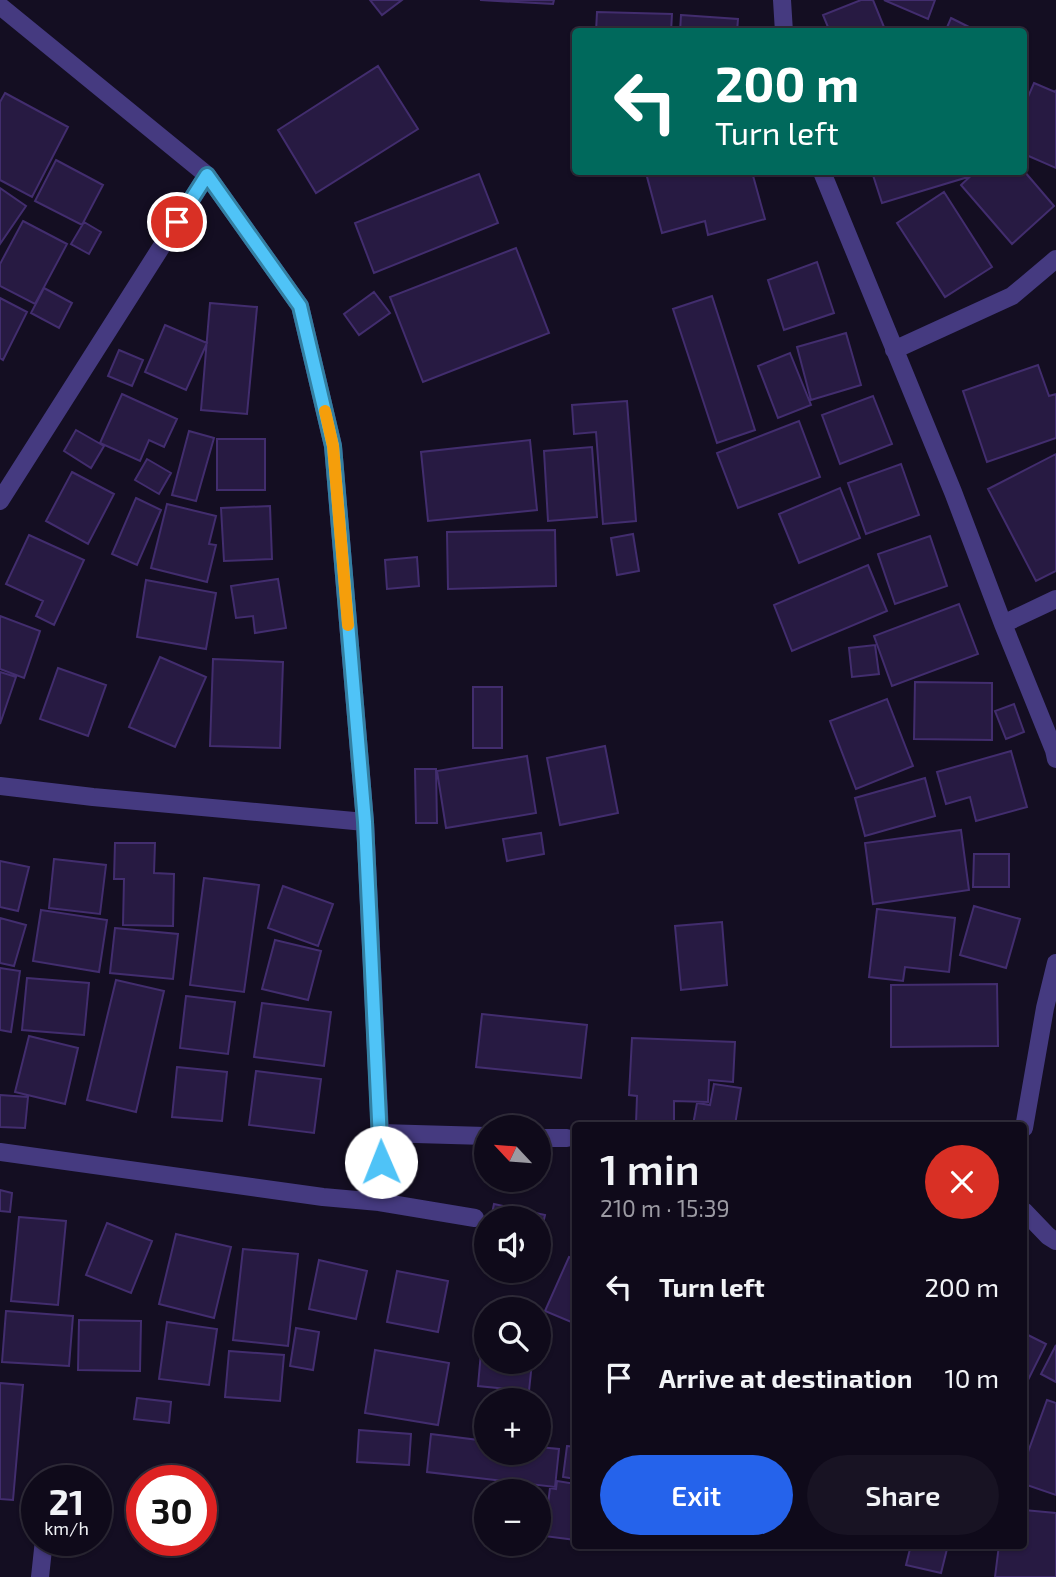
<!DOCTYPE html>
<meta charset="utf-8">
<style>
:root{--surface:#0f0a1a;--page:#181323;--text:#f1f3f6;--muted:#9b9aa2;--line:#2f2b39;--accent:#2563eb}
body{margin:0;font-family:"Exo 2",sans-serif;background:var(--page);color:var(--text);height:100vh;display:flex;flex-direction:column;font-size:26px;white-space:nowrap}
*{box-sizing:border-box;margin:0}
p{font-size:23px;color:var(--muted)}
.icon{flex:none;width:38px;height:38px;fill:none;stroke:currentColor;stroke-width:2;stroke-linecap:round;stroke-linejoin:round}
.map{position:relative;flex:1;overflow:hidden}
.side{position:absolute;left:572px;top:1122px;width:455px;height:427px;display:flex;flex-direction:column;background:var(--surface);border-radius:7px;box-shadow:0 2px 5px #0004,0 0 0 2px var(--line)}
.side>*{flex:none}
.top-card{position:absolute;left:572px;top:28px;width:455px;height:147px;border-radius:7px;box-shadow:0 2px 5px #0004,0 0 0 2px var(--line);background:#00695c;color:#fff;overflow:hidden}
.needle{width:46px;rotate:296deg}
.fabs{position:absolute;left:474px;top:1115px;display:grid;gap:14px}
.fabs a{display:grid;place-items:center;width:77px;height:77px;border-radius:50%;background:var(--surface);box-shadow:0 2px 5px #0004,0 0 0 2px var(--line);font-size:35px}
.speed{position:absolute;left:21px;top:1465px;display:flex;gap:14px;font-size:35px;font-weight:700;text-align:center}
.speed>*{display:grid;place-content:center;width:91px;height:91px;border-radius:50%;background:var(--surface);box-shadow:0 2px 5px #0004,0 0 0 2px var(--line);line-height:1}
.speed small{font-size:18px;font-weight:400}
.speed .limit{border:10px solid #d22;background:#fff;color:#111}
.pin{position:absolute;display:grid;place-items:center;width:60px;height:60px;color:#fff;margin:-30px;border:4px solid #fff;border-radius:50%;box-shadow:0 2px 7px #0007}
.me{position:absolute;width:77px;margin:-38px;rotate:359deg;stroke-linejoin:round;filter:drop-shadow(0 0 5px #0008)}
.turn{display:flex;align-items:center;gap:24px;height:147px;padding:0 28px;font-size:32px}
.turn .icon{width:91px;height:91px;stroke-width:2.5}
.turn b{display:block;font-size:49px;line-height:60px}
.round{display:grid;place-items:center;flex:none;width:74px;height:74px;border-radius:37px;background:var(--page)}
.summary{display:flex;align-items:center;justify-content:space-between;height:119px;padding:0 28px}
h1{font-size:42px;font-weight:600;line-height:52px}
.primary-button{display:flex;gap:14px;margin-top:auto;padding:14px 28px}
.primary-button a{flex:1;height:80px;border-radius:42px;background:var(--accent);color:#fff;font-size:28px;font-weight:600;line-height:80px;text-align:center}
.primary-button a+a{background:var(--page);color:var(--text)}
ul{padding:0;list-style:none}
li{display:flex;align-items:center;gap:21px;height:91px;padding:0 28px}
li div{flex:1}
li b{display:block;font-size:26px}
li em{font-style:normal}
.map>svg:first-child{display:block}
.building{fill:#271a42;stroke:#422d6e;stroke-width:2}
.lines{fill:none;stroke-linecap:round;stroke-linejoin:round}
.service{stroke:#453a80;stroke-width:18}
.minor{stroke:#453a80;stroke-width:18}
.route-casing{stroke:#337fa1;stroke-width:18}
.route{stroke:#4fc3f7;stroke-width:12}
.slow{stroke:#f59e0b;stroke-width:12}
</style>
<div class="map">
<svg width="1056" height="1577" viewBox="0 0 1056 1577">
<rect width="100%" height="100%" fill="#140e22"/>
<path class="building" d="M 370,0 L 402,0 L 382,15 Z
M 480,0 L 554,0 L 553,4 Z
M 861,0 L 873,0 L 886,32 L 830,32 L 823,15 Z
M 884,0 L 935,0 L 928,19 Z
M 597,12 L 672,14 L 671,32 L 596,32 Z
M 681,15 L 738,19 L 737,32 L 680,32 Z
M 951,18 L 979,32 L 945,32 Z
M 378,66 L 418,129 L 316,193 L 278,130 Z
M 1034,83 L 1055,92 L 1056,90 L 1056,168 L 1024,154 L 1024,106 Z
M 5,93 L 68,127 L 32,197 L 0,180 L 0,102 Z
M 56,160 L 103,185 L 82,225 L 35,201 Z
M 1024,171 L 1054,206 L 1012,244 L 961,185 L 975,172 Z
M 652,172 L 752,172 L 765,219 L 708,235 L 705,221 L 662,233 L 646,173 Z
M 872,172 L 966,172 L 968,177 L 882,203 Z
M 479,174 L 498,223 L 374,273 L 355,223 Z
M 0,188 L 26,206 L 0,244 Z
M 944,192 L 992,267 L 945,297 L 897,223 Z
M 23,221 L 67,244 L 35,304 L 0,286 L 0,264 Z
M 84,222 L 101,232 L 89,254 L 71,244 Z
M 516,248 L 549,333 L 423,382 L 390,297 Z
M 817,262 L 834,313 L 784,330 L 768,280 Z
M 44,288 L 72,303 L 59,328 L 31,313 Z
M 374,292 L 390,313 L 359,335 L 344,314 Z
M 712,296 L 755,430 L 717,443 L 673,309 Z
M 0,298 L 27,312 L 3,360 L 0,358 Z
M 210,303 L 257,307 L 247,414 L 201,410 Z
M 165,325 L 207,343 L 186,390 L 145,372 Z
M 846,333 L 861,385 L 811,400 L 797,347 Z
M 119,350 L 143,360 L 132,386 L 108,376 Z
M 790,353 L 811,405 L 778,418 L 758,366 Z
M 1038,365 L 1049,396 L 1056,394 L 1056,438 L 987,462 L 963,391 Z
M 122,394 L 177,419 L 164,447 L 149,440 L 140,461 L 100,443 Z
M 873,396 L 892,444 L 840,464 L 822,415 Z
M 627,401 L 636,521 L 603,524 L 596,432 L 574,434 L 572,405 Z
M 799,421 L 820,477 L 738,508 L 717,453 Z
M 76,430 L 104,446 L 91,468 L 64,451 Z
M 189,431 L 214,438 L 196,501 L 172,495 Z
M 217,439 L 265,439 L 265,490 L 217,490 Z
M 530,440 L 537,510 L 428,521 L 421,452 Z
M 592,447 L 597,517 L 548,521 L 544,451 Z
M 1056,454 L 1056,571 L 1036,581 L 988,489 Z
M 147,459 L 171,473 L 159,494 L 135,480 Z
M 901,464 L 919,515 L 866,534 L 848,483 Z
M 72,472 L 114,494 L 88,544 L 46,521 Z
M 840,488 L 860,538 L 799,563 L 779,514 Z
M 136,498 L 161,510 L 137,565 L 112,554 Z
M 167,504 L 216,516 L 209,544 L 216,545 L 207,582 L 151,568 Z
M 270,506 L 272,559 L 224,561 L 221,508 Z
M 555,530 L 556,586 L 448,589 L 447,532 Z
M 633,534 L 639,571 L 617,575 L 611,538 Z
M 29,535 L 84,560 L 54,625 L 36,616 L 43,601 L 6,584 Z
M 930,536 L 947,586 L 895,604 L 878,554 Z
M 417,557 L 419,586 L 387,589 L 385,560 Z
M 868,565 L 887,611 L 792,651 L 774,605 Z
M 278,579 L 286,628 L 255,633 L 253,616 L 236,618 L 231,586 Z
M 146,580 L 216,593 L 206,649 L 137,637 Z
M 959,604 L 978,654 L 892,686 L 874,636 Z
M 0,616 L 40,631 L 24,678 L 0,669 Z
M 875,645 L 879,674 L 852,677 L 849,648 Z
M 160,657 L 206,677 L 175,747 L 129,727 Z
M 213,659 L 283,662 L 280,748 L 210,746 Z
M 58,668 L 106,685 L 88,736 L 40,719 Z
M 0,672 L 16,677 L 0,724 Z
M 915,682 L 992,683 L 992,740 L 914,739 Z
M 473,687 L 502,687 L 502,748 L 473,748 Z
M 887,699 L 913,766 L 856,789 L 830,721 Z
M 1014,704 L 1024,732 L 1006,739 L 995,711 Z
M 605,746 L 618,813 L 560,825 L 547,758 Z
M 1011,751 L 1027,807 L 976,821 L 970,797 L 946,804 L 937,772 Z
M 527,756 L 536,813 L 446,828 L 437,771 Z
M 415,769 L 436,769 L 437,823 L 416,823 Z
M 925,778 L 935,816 L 865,836 L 855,798 Z
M 961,830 L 969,890 L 873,904 L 865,843 Z
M 541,833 L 544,854 L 507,861 L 503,839 Z
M 115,843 L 155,843 L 154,873 L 174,874 L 173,926 L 123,925 L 124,879 L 114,879 Z
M 974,854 L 1009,854 L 1009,887 L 973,887 Z
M 54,859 L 106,865 L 100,914 L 49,908 Z
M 0,861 L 29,867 L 18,911 L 0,907 Z
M 204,878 L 259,885 L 244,992 L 190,985 Z
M 283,886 L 333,904 L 318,946 L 268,928 Z
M 974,906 L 1020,919 L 1006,968 L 960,955 Z
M 877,909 L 955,918 L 949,972 L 905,967 L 903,981 L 869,977 Z
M 41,910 L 107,920 L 99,972 L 33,961 Z
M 0,918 L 26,925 L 14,966 L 0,963 Z
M 722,922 L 727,985 L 681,990 L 675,926 Z
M 115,928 L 178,934 L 173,979 L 110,973 Z
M 275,940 L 321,951 L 308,1000 L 262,989 Z
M 0,968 L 20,971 L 11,1032 L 0,1030 Z
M 27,978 L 89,983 L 84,1035 L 22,1030 Z
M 116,980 L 164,991 L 136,1112 L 87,1100 Z
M 997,984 L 998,1046 L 891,1047 L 891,985 Z
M 186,996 L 235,1002 L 228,1054 L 180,1048 Z
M 262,1003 L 331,1012 L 324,1066 L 254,1057 Z
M 482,1014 L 587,1025 L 581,1078 L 476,1067 Z
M 29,1036 L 78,1048 L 65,1104 L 15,1092 Z
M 632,1038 L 735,1042 L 733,1082 L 709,1080 L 708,1102 L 674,1101 L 674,1125 L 636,1124 L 637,1096 L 629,1095 Z
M 177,1067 L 227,1072 L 222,1121 L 172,1117 Z
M 256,1071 L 321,1079 L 314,1133 L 249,1125 Z
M 714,1084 L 741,1088 L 735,1125 L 693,1125 L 697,1103 L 710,1105 Z
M 0,1095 L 28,1097 L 25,1128 L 0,1127 Z
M 0,1190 L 12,1193 L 10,1212 L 0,1211 Z
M 494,1204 L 545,1215 L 539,1240 L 539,1218 L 491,1218 Z
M 19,1217 L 66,1221 L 58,1305 L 11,1301 Z
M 107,1223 L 152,1241 L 131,1293 L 86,1275 Z
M 176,1234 L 231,1247 L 214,1318 L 159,1304 Z
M 243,1249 L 298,1254 L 288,1346 L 233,1340 Z
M 569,1257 L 576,1260 L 576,1324 L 545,1311 Z
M 319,1260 L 367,1271 L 356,1319 L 309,1309 Z
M 397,1271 L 448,1281 L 438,1332 L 387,1322 Z
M 6,1311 L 73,1316 L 69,1366 L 2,1362 Z
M 484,1318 L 486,1318 L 486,1362 L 532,1362 L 529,1391 L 478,1386 Z
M 79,1320 L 141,1321 L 140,1371 L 78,1370 Z
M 167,1322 L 217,1329 L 209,1385 L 159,1379 Z
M 296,1328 L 319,1332 L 313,1370 L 290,1366 Z
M 1024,1333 L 1046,1344 L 1024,1388 Z
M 1056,1345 L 1056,1382 L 1041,1374 Z
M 375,1350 L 449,1363 L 438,1425 L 365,1413 Z
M 229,1351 L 284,1355 L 280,1401 L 225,1397 Z
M 0,1383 L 23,1385 L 13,1500 L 0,1499 Z
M 137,1398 L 171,1402 L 169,1423 L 134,1419 Z
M 1047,1400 L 1056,1403 L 1056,1495 L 1024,1484 L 1024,1463 Z
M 359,1430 L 411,1434 L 409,1465 L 357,1462 Z
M 431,1434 L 486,1441 L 486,1452 L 539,1452 L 539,1447 L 559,1449 L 555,1487 L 427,1472 Z
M 567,1446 L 576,1447 L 576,1479 L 563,1477 Z
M 557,1481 L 576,1484 L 576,1540 L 544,1536 L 550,1488 L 556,1489 Z
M 1024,1510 L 1056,1513 L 1056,1577 L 995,1577 L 999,1545 L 1024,1545 Z
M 911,1545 L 948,1545 L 941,1573 L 906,1565 Z"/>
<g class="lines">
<path class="service" d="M 380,1133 L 486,1136
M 539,1138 L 567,1138
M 40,1577 L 44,1540"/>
<path class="minor" d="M 782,0 L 784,32
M 0,6 L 207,175 L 300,306 L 333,446 L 365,822 L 380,1133 L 379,1202 L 323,1197 L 0,1152
M 822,172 L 953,492 L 1003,624 L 1054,750 L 1056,759
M 894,350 L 1012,296 L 1056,259
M 0,501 L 207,175
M 1003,624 L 1056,599
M 0,786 L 93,797 L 365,822
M 1024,1128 L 1045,1008 L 1056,963
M 379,1202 L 475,1218
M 1024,1211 L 1048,1236 L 1056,1241"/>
</g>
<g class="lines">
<defs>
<path id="route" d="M 177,222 L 207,175 L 300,306 L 333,446 L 365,822 L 381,1162"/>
</defs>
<use href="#route" class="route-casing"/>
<use href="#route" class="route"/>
<path class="slow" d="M 325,411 L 333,446 L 348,625"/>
</g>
</svg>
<div class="fabs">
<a><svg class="needle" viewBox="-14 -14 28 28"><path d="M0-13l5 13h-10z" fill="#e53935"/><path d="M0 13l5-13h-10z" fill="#9b9aa2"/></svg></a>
<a><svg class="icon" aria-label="sound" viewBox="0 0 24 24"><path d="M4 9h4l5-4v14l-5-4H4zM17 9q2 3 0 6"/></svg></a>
<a><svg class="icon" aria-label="search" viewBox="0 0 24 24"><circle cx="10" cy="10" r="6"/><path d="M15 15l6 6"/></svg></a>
<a>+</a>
<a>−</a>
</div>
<div class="speed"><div>21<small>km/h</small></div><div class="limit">30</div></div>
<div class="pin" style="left:177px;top:222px;background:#d93025"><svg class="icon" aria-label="arrive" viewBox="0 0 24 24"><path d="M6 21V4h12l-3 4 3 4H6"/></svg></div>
<svg class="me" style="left:381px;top:1162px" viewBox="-20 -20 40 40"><circle r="19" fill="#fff"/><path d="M0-13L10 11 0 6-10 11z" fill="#4fc3f7"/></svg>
<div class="top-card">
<div class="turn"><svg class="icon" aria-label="left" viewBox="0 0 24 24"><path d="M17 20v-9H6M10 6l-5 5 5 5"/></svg><div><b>200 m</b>Turn left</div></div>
</div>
<section class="side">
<div class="summary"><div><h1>1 min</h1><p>210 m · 15:39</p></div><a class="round" style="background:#d93025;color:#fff"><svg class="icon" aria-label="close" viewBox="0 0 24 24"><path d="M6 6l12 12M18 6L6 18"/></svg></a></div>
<ul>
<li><svg class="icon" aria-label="left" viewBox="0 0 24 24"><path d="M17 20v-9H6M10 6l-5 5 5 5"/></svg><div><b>Turn left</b></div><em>200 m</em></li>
<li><svg class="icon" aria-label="arrive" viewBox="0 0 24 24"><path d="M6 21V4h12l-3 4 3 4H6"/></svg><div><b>Arrive at destination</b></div><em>10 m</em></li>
</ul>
<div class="primary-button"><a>Exit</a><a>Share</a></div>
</section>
</div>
